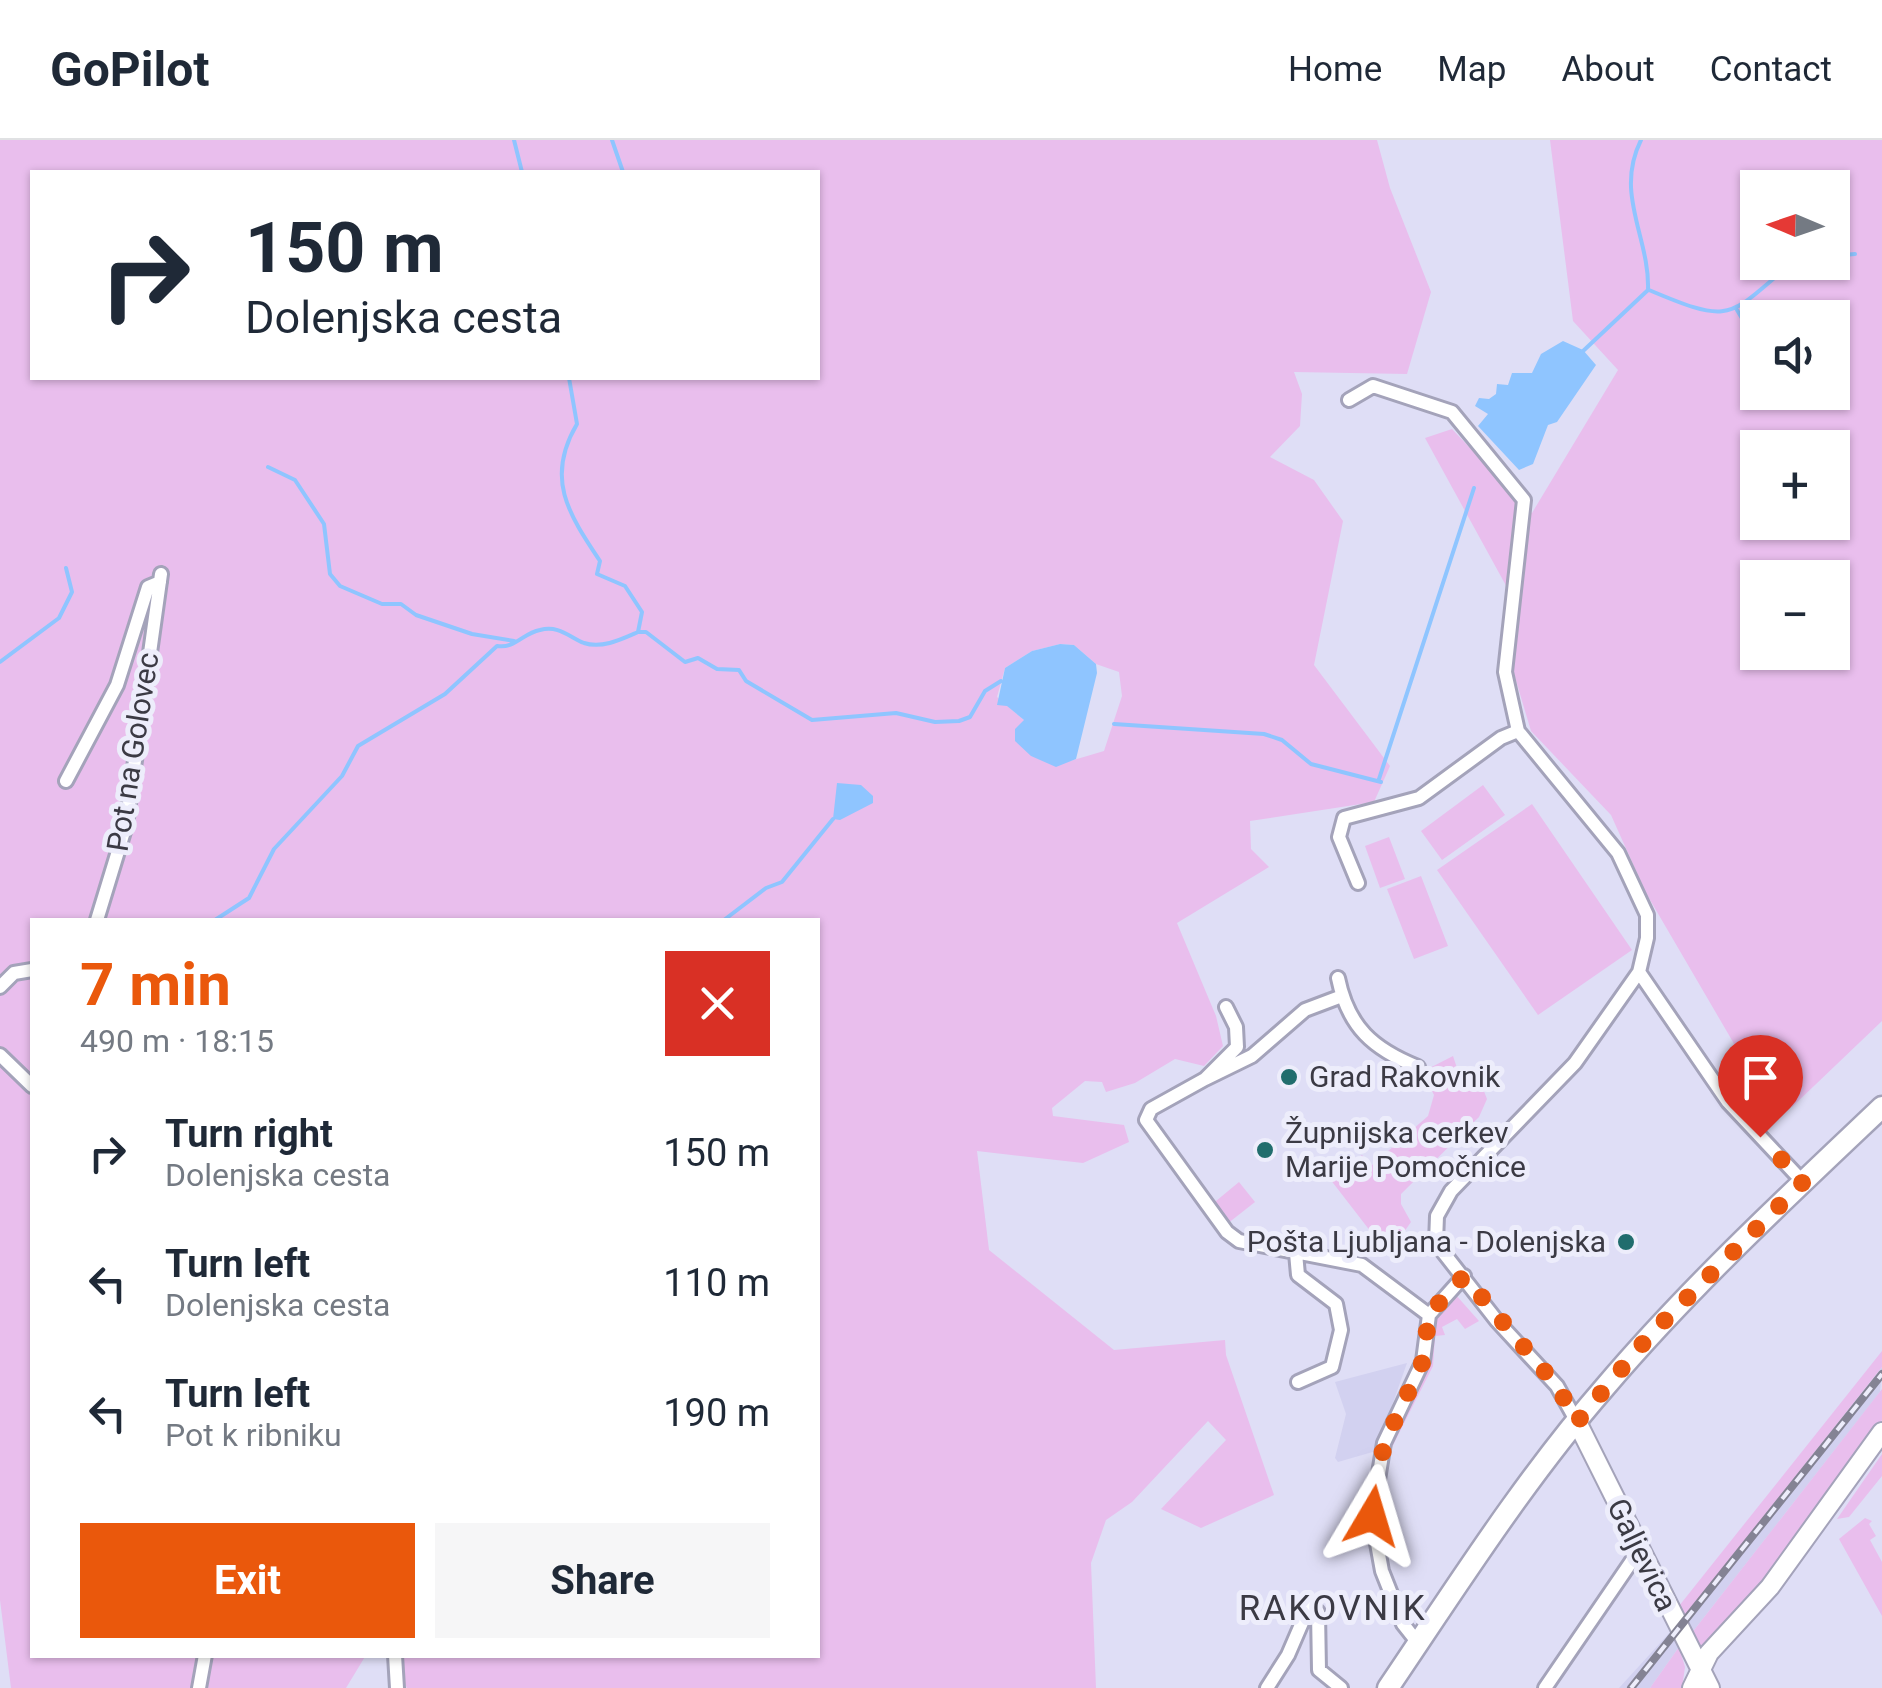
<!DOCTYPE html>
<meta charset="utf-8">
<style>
:root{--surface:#fff;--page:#f6f6f7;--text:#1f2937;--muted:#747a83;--line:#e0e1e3;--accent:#ea580c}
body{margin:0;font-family:Roboto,sans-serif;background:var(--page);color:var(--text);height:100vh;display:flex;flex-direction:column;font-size:38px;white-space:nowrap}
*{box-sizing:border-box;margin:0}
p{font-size:32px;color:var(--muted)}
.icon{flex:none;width:55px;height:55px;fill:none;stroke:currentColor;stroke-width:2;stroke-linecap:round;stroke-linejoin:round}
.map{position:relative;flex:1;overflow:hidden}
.sheet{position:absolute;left:30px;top:778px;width:790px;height:740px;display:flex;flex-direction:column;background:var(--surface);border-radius:0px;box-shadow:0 2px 8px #0004}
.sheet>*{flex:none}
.banner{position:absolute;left:30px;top:30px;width:790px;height:210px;border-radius:0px;box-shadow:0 2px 8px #0004;background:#fff;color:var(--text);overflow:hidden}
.needle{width:65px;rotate:272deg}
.controls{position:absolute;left:1740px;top:30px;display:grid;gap:20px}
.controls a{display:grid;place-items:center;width:110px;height:110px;border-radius:0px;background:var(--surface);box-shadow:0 2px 8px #0004;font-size:50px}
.pin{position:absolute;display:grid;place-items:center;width:85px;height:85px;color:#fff;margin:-102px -42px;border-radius:50% 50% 50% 0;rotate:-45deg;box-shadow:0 0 10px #0007}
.pin .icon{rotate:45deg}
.me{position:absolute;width:110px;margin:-55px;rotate:7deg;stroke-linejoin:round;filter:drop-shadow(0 0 8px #0008)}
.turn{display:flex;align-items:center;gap:35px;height:210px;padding:0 50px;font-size:45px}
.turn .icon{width:130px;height:130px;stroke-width:2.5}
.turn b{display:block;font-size:70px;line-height:85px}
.round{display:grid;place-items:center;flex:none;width:105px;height:105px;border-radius:0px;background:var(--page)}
.summary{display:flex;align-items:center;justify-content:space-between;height:170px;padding:0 50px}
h1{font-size:60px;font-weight:700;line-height:75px;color:var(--accent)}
.primary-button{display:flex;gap:20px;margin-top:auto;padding:20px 50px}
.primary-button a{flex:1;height:115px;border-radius:0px;background:var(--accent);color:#fff;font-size:40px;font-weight:700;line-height:115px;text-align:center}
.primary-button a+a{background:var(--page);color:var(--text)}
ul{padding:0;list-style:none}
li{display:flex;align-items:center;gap:30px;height:130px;padding:0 50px}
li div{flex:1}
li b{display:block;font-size:38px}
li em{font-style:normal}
header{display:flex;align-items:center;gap:60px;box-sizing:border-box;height:140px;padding:0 50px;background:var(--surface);border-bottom:2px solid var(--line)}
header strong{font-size:48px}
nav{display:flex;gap:55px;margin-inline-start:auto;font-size:35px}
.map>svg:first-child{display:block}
.built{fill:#d2d1f0}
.green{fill:#e9beed;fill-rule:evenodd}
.water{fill:#8fc5ff}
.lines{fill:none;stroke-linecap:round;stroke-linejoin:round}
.stream{stroke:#8fc5ff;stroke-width:4}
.street-casing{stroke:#a4a3ba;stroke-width:18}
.secondary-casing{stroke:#a4a3ba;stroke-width:22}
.primary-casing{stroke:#a4a3ba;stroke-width:25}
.street{stroke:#fff;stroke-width:12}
.secondary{stroke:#fff;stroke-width:18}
.primary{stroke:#fff;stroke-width:20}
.rail-casing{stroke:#848394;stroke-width:8}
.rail{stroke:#ededfb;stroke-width:4;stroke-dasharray:11;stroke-linecap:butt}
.route{stroke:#ea580c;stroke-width:18;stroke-dasharray:0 32.4}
.poi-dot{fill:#216d6d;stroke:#ededfb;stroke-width:4}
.labels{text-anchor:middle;stroke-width:10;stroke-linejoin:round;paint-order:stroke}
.street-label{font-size:30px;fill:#3b3a44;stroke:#ededfb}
.poi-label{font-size:30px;fill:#3b3a44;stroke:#ededfb;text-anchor:start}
.quarter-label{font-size:35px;letter-spacing:2.5px;fill:#3b3a44;stroke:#ededfb}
</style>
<header>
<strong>GoPilot</strong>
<nav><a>Home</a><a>Map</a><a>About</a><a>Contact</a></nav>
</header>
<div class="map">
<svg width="1882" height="1548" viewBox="0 0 1882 1548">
<rect width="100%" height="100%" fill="#dfdef6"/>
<path class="built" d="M 1407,1223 L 1376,1311 L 1338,1322 L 1335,1318 L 1346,1274 L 1335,1242 Z
M 1882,1227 L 1880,1252 L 1691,1494 L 1683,1478 Z
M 1671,1491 L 1679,1507 L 1650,1548 L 1619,1548 Z"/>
<path class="green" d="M 0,0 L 1377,0 L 1390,48 L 1431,152 L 1407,234 L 1294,232 L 1302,254 L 1300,286 L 1270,317 L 1314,340 L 1343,381 L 1314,525 L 1390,626 L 1374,662 L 1250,681 L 1251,709 L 1269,727 L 1177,783 L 1216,876 L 1223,906 L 1204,926 L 1175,919 L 1135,943 L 1106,952 L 1102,942 L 1085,941 L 1052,968 L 1053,976 L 1124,985 L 1129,1002 L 1083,1023 L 977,1011 L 989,1110 L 1114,1210 L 1225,1200 L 1226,1215 L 1274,1355 L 1201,1388 L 1161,1369 L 1226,1300 L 1208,1281 L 1132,1362 L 1106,1380 L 1091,1423 L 1096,1548 L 407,1548 L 391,1515 L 818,1515 L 818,780 L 32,780 L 32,1515 L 366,1515 L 346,1548 L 11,1548 L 0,1460 ZM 32,32 L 818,32 L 818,238 L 32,238 ZM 1060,504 L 1074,505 L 1096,524 L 1119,532 L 1122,556 L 1104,611 L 1060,624 L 1031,616 L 1024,580 L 997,557 L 1005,528 L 1032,511 Z
M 1550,0 L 1882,0 L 1882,881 L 1792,967 L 1750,934 L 1741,938 L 1742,922 L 1733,902 L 1646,753 L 1611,675 L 1531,591 L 1512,527 L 1515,462 L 1425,298 L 1452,289 L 1532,373 L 1618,230 L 1573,181 ZM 1758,48 L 1832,48 L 1832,122 L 1758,122 ZM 1758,178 L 1832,178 L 1832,252 L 1758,252 ZM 1758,308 L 1832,308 L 1832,382 L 1758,382 ZM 1758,438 L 1832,438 L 1832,512 L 1758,512 Z
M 1483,645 L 1505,675 L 1442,720 L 1421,691 Z
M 1532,664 L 1632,810 L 1538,875 L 1437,730 Z
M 1389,697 L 1405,739 L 1380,748 L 1365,706 Z
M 1421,736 L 1448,806 L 1414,819 L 1387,749 Z
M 1453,916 L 1458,931 L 1478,936 L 1487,959 L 1479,977 L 1401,1054 L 1401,1064 L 1411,1082 L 1397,1102 L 1381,1105 L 1330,1039 L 1362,1015 L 1371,1026 L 1428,976 L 1434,955 L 1429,945 L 1415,942 L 1412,937 Z
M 1239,1042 L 1255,1062 L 1227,1084 L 1207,1057 L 1216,1061 Z
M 1455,1154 L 1479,1181 L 1465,1189 L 1457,1179 L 1442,1187 L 1445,1195 L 1435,1196 L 1433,1226 L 1384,1323 L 1431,1206 L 1436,1176 Z
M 1882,1211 L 1882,1227 L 1683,1478 L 1679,1466 Z
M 1882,1249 L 1882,1280 L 1765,1443 L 1702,1507 L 1691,1494 Z
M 1882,1314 L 1882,1336 L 1849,1377 L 1837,1379 Z
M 1865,1378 L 1872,1381 L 1869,1384 L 1876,1396 L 1870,1400 L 1882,1422 L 1882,1476 L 1839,1399 Z
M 1679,1507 L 1685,1527 L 1682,1548 L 1650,1548 Z"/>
<path class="water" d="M 1563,201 L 1583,210 L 1596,225 L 1557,282 L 1548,285 L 1533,324 L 1519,330 L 1478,286 L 1488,274 L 1475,266 L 1479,258 L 1489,259 L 1496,254 L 1497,244 L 1508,245 L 1512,233 L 1532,233 L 1541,214 Z
M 1060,504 L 1074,505 L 1096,524 L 1097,533 L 1076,619 L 1056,627 L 1031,616 L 1015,601 L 1015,589 L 1024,580 L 1007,566 L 997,565 L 1005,528 L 1032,511 Z
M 837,643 L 861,645 L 873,656 L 873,663 L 840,680 L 833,679 Z"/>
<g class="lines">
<path class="stream" d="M 514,0 L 522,32
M 612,0 L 623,32
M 1832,116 L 1855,114
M 1649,150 C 1734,186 1727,177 1793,122
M 1737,170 L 1758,205
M 1582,212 L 1648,150 C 1650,98 1614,54 1641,0
M 569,238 L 577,284 C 545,338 568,373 600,421 L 597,434 L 625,446 L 642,472 L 638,492 L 646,492 L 685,522 L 698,518 L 717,529 L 739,530 L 746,541 L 812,580 L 896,573 L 935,582 L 959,581 L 970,577 L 985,551 L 1001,541
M 268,327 L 295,340 L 324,384 L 330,434 L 340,446 L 382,464 L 401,464 L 416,475 L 472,494 L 514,501
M 0,522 L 59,478 L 72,452 L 66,428
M 1114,584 L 1264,594 L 1282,600 L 1311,624 L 1381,642
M 1379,639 L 1474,348
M 215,780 L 249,758 L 274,709 L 342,636 L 358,606 L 445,554 L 497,506 C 515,509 523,493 540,490 C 559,485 569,497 584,503 C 602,509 622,499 638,492
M 724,780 L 766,748 L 782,742 L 833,679"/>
<defs>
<path id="street" d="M 1349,260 L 1373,246 L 1452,272 L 1524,360 L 1505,532 L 1518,591 L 1618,713 L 1647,775 L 1647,798 L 1639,832 L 1575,923 L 1451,1051 L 1437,1076 L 1436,1103 L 1497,1181 L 1557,1246 L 1577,1282
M 66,641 L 117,545 L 148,447 L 160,442
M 1358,743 L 1339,697 L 1344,678 L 1419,658 L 1501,598 L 1518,591
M 97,780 L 126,685 L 161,434
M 1639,832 L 1728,962 L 1803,1042
M 1338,838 C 1348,887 1373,909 1418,927
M 0,847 L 14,833 L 32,830
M 1226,867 L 1236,887 L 1237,907 L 1205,939 L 1252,916 L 1305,870 L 1342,856
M 0,915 L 32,946
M 1205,939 L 1151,969 L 1146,980 L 1227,1092 L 1239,1101 L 1362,1125 L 1429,1175
M 1296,1113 L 1298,1135 L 1336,1164 L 1341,1190 L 1332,1227 L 1298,1242
M 1418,1503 L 1403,1484 L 1382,1431 L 1372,1376 L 1384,1303 L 1423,1221 L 1429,1175 L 1464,1136
M 395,1515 L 397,1548
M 199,1548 L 205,1515
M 1267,1548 L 1288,1515 L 1310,1464 L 1318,1472 L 1319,1530 L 1341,1548
M 1545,1548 L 1640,1409"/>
<path id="secondary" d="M 1577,1282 L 1710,1548
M 1692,1548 L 1709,1513 L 1770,1447 L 1882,1292"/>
<path id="primary" d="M 1388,1548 C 1457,1446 1524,1340 1605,1247 C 1690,1147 1787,1057 1882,967"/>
</defs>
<use href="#street" class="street-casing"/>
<use href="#secondary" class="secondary-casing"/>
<use href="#primary" class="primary-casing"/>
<use href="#street" class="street"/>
<use href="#secondary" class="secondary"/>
<use href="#primary" class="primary"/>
<defs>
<path id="rail" d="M 1631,1548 L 1882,1234"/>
</defs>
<use href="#rail" class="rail-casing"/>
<use href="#rail" class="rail"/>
</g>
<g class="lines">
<path class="route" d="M 1372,1376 L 1384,1304 L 1423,1221 L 1429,1174 L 1464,1136 L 1557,1246 L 1577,1282 L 1650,1195 L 1803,1042 L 1760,997"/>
</g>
<g class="poi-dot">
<circle cx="1289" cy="937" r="10"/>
<circle cx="1265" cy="1010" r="10"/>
<circle cx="1626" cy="1102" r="10"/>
</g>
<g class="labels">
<g class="street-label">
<text transform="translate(133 612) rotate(-81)" y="10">Pot na Golovec</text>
<text transform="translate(1642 1415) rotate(64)" y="10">Galjevica</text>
</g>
<g class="poi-label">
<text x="1309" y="947">Grad Rakovnik</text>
<text x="1285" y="1003">Župnijska cerkev<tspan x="1285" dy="34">Marije Pomočnice</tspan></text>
<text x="1606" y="1112" text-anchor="end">Pošta Ljubljana - Dolenjska</text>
</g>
<g class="quarter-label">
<text x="1333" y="1480">RAKOVNIK</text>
</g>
</g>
</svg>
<div class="controls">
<a><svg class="needle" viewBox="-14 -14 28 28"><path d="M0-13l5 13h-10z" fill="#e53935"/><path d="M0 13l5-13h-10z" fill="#747a83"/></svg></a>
<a><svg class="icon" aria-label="sound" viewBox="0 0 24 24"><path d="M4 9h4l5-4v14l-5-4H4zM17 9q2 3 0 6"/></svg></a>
<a>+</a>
<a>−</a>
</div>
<div class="pin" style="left:1760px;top:997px;background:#d93025"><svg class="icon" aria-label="arrive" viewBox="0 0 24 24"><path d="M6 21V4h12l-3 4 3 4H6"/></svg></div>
<svg class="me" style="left:1372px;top:1376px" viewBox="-20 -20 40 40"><path d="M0-17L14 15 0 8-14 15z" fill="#ea580c" stroke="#fff" stroke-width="4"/></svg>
<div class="banner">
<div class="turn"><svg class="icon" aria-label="right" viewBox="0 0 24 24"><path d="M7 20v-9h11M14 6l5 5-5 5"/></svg><div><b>150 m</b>Dolenjska cesta</div></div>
</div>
<section class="sheet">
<div class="summary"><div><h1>7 min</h1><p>490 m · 18:15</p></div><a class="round" style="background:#d93025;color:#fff"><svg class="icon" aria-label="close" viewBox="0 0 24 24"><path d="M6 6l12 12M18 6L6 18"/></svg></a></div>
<ul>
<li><svg class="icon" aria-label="right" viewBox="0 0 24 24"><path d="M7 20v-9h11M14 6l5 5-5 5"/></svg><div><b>Turn right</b><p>Dolenjska cesta</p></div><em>150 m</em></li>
<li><svg class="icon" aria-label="left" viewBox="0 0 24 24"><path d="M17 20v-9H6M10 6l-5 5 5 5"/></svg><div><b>Turn left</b><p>Dolenjska cesta</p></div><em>110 m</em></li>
<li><svg class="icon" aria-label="left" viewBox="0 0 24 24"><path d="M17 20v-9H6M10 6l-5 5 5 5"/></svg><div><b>Turn left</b><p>Pot k ribniku</p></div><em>190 m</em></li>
</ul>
<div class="primary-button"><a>Exit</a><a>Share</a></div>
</section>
</div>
